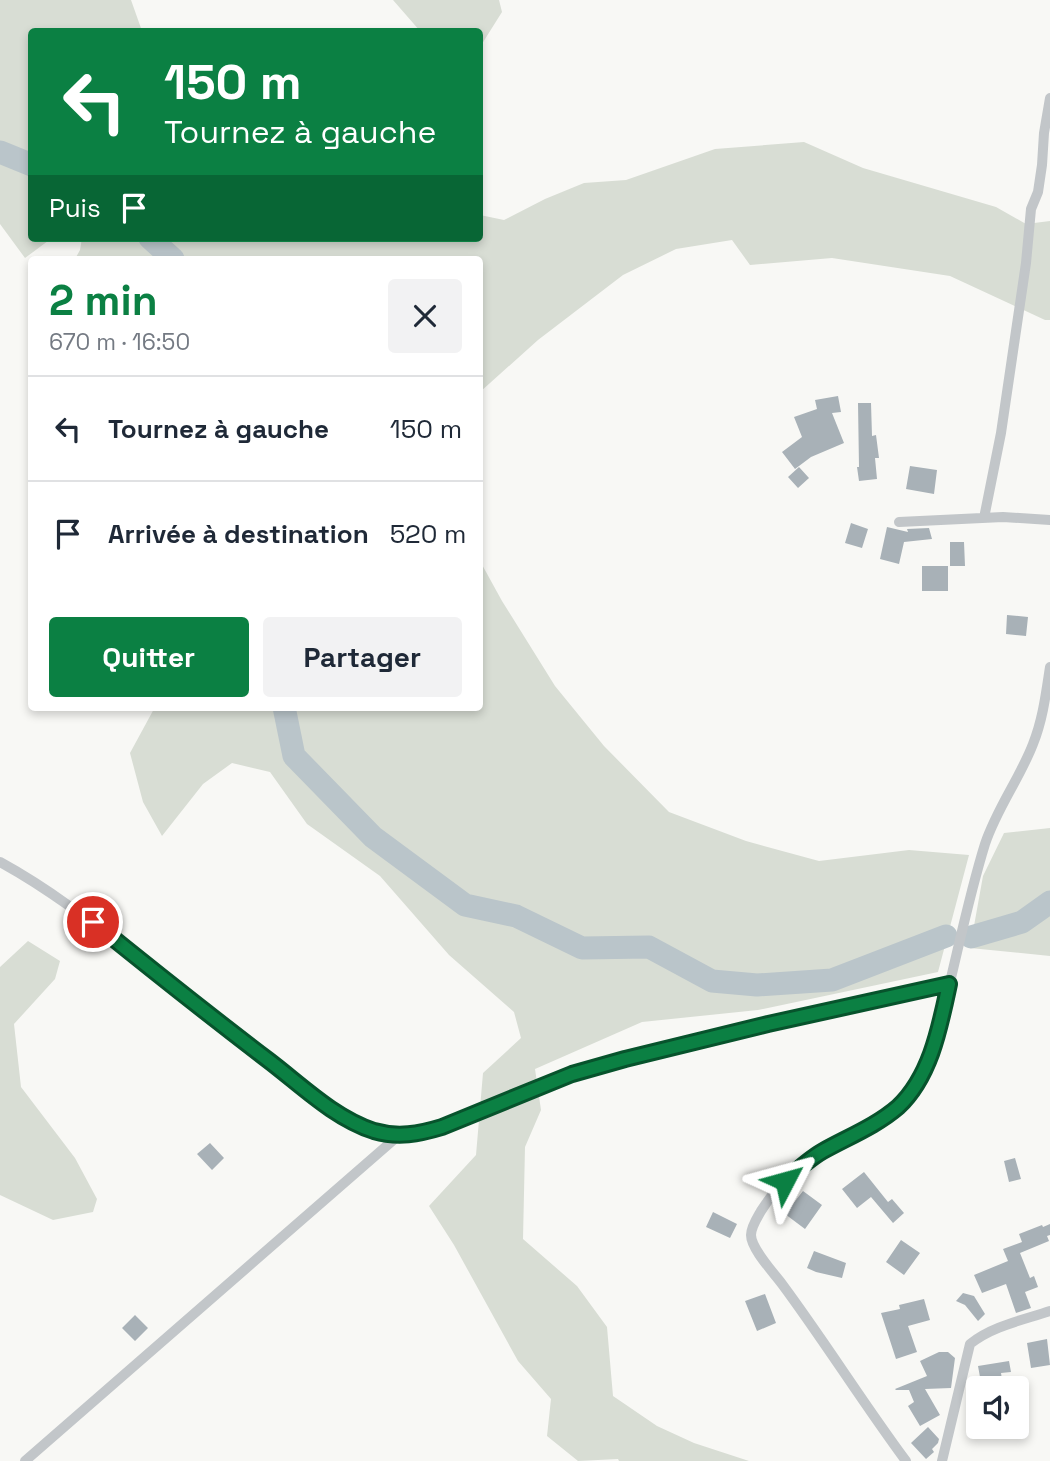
<!DOCTYPE html>
<html lang="fr">
<meta charset="utf-8">
<style>
:root{--surface:#fff;--page:#f2f2f3;--text:#1f2937;--muted:#747a83;--line:#e0e1e3;--accent:#0b8043}
body{margin:0;font-family:"Space Grotesk",sans-serif;background:var(--page);color:var(--text);height:100vh;display:flex;flex-direction:column;font-size:26px;white-space:nowrap}
*{box-sizing:border-box;margin:0}
p{font-size:23px;color:var(--muted)}
.icon{flex:none;width:38px;height:38px;fill:none;stroke:currentColor;stroke-width:2;stroke-linecap:round;stroke-linejoin:round}
.map{position:relative;flex:1;overflow:hidden}
.side{position:absolute;left:28px;top:256px;width:455px;height:455px;display:flex;flex-direction:column;background:var(--surface);border-radius:7px;box-shadow:0 4px 10px #0003}
.side>*{flex:none}
.hud{position:absolute;left:28px;top:28px;width:455px;height:214px;border-radius:7px;box-shadow:0 4px 10px #0003;background:#0b8043;color:#fff;overflow:hidden}
.tools{position:absolute;left:966px;top:1376px;display:grid;gap:14px}
.tools a{display:grid;place-items:center;width:63px;height:63px;border-radius:7px;background:var(--surface);box-shadow:0 4px 10px #0003;font-size:35px}
.pin{position:absolute;display:grid;place-items:center;width:60px;height:60px;color:#fff;margin:-30px;border:4px solid #fff;border-radius:50%;box-shadow:0 2px 7px #0007}
.me{position:absolute;width:77px;margin:-38px;rotate:51deg;stroke-linejoin:round;filter:drop-shadow(0 0 5px #0008)}
.turn{display:flex;align-items:center;gap:24px;height:147px;padding:0 21px;font-size:32px}
.turn .icon{width:91px;height:91px;stroke-width:2.5}
.turn b{display:block;font-size:49px;line-height:60px}
.then{display:flex;align-items:center;height:66px;padding:0 21px;background:#0003;gap:14px;font-size:26px}
.round{display:grid;place-items:center;flex:none;width:74px;height:74px;border-radius:7px;background:var(--page)}
.summary{display:flex;align-items:center;justify-content:space-between;height:119px;padding:0 21px}
h1{font-size:42px;font-weight:700;line-height:52px;color:var(--accent)}
.button{display:flex;gap:14px;margin-top:auto;padding:14px 21px}
.button a{flex:1;height:80px;border-radius:7px;background:var(--accent);color:#fff;font-size:28px;font-weight:700;line-height:80px;text-align:center}
.button a+a{background:var(--page);color:var(--text)}
ul{padding:0;list-style:none}
li{display:flex;align-items:center;gap:21px;height:105px;padding:0 21px;border-top:2px solid var(--line)}
li div{flex:1}
li b{display:block;font-size:26px}
li em{font-style:normal}
.map>svg:first-child{display:block}
.green{fill:#d8ddd4}
.lines{fill:none;stroke-linecap:round;stroke-linejoin:round}
.river{stroke:#bac5ca;stroke-width:23}
.building{fill:#a8b1b7}
.minor{stroke:#c2c6c9;stroke-width:10}
.route-casing{stroke:#07532c;stroke-width:18}
.route{stroke:#0b8043;stroke-width:12}
</style>
<div class="map">
<svg width="1050" height="1461" viewBox="0 0 1050 1461">
<rect width="100%" height="100%" fill="#f8f8f5"/>
<path class="green" d="M 0,0 L 131,0 L 142,31 L 32,32 L 32,238 L 52,238 L 25,258 L 0,224 Z
M 393,0 L 499,0 L 502,12 L 480,47 L 480,32 L 420,31 Z
M 804,142 L 863,168 L 996,207 L 1026,224 L 1050,221 L 1050,320 L 1045,320 L 950,276 L 832,258 L 750,265 L 732,240 L 676,249 L 623,275 L 538,340 L 480,392 L 480,259 L 75,259 L 80,250 L 82,238 L 480,238 L 480,215 L 504,220 L 545,199 L 584,183 L 626,180 L 715,149 Z
M 480,561 L 502,601 L 555,686 L 604,746 L 669,812 L 746,841 L 819,861 L 909,850 L 969,855 L 938,972 L 758,1010 L 642,1022 L 535,1069 L 541,1110 L 525,1147 L 523,1239 L 577,1286 L 607,1327 L 613,1396 L 657,1426 L 694,1443 L 749,1461 L 619,1461 L 618,1459 L 578,1461 L 547,1436 L 551,1399 L 518,1361 L 454,1245 L 429,1206 L 476,1155 L 483,1073 L 521,1038 L 514,1012 L 449,955 L 380,876 L 307,824 L 270,772 L 232,763 L 203,784 L 162,836 L 143,802 L 130,753 L 155,707 L 480,707 Z
M 1050,828 L 1050,956 L 970,948 L 983,876 L 1004,833 Z
M 28,941 L 60,961 L 55,979 L 14,1024 L 21,1087 L 75,1158 L 97,1199 L 93,1212 L 53,1220 L 0,1195 L 0,967 Z"/>
<g class="lines">
<path class="river" d="M 0,152 L 32,165
M 150,238 L 173,259
M 284,707 L 294,756 L 373,837 L 465,905 L 516,916 L 582,948 L 649,947 L 712,981 L 757,985 L 832,980 L 946,936
M 971,937 L 1022,922 L 1050,902"/>
</g>
<path class="building" d="M 838,396 L 841,412 L 832,413 L 844,443 L 811,457 L 795,469 L 782,452 L 802,437 L 794,417 L 817,409 L 815,400 Z
M 858,403 L 871,403 L 872,436 L 876,435 L 879,458 L 875,458 L 877,479 L 859,481 L 857,467 L 859,467 Z
M 910,466 L 937,470 L 934,494 L 906,489 Z
M 799,467 L 809,478 L 798,488 L 788,477 Z
M 851,523 L 868,529 L 862,548 L 845,543 Z
M 887,527 L 908,532 L 907,529 L 929,528 L 932,539 L 904,542 L 899,564 L 880,559 Z
M 950,542 L 964,542 L 965,566 L 950,566 Z
M 922,566 L 948,566 L 948,591 L 922,591 Z
M 1007,615 L 1028,617 L 1026,636 L 1006,634 Z
M 210,1143 L 224,1158 L 212,1170 L 197,1154 Z
M 1015,1158 L 1021,1179 L 1009,1182 L 1004,1161 Z
M 864,1172 L 888,1202 L 892,1199 L 904,1213 L 893,1223 L 871,1197 L 857,1208 L 842,1189 Z
M 803,1191 L 822,1205 L 805,1229 L 785,1214 Z
M 713,1212 L 737,1224 L 730,1238 L 706,1227 Z
M 1050,1224 L 1050,1235 L 1047,1236 L 1049,1241 L 1020,1253 L 1030,1278 L 1034,1276 L 1038,1287 L 1025,1292 L 1031,1308 L 1016,1313 L 1006,1284 L 982,1293 L 974,1275 L 1008,1261 L 1003,1249 L 1022,1242 L 1019,1234 L 1042,1225 L 1043,1227 Z
M 901,1240 L 920,1253 L 904,1275 L 886,1262 Z
M 814,1251 L 846,1263 L 842,1278 L 816,1272 L 807,1268 Z
M 963,1293 L 974,1296 L 985,1314 L 978,1321 L 965,1305 L 956,1301 Z
M 765,1294 L 776,1323 L 757,1331 L 745,1301 Z
M 924,1299 L 930,1320 L 908,1326 L 917,1352 L 896,1359 L 881,1313 L 900,1309 L 899,1305 Z
M 135,1315 L 148,1328 L 135,1341 L 122,1328 Z
M 1047,1339 L 1050,1365 L 1031,1368 L 1027,1343 Z
M 939,1352 L 948,1352 L 955,1358 L 951,1388 L 925,1389 L 940,1415 L 920,1426 L 908,1406 L 914,1402 L 909,1390 L 896,1390 L 895,1389 L 927,1376 L 920,1361 Z
M 1009,1361 L 1011,1372 L 1001,1373 L 1003,1386 L 982,1388 L 978,1366 Z
M 928,1427 L 939,1439 L 938,1443 L 932,1449 L 934,1452 L 926,1459 L 911,1443 Z"/>
<g class="lines">
<path class="minor" d="M 984,518 L 1001,433 L 1026,263 L 1031,209 L 1038,192 L 1042,165 L 1044,133 L 1050,98
M 899,522 L 1003,517 L 1050,520
M 0,862 C 55,892 103,931 152,969 C 189,999 227,1028 265,1057 C 298,1083 333,1118 374,1131 C 398,1138 419,1134 442,1127 L 572,1075 L 625,1059 L 768,1024 L 949,984
M 25,1461 L 398,1136
M 906,1461 C 863,1403 825,1342 782,1284 C 774,1273 751,1249 751,1235 C 751,1227 757,1218 761,1211 C 776,1187 797,1167 821,1152 C 851,1134 885,1123 909,1095 C 934,1065 941,1019 950,982 C 961,936 971,889 985,844 C 997,808 1020,778 1033,744 C 1043,719 1046,693 1050,667
M 942,1461 L 970,1344 C 992,1326 1023,1320 1050,1311"/>
</g>
<g class="lines">
<defs>
<path id="route" d="M 93,922 C 151,969 209,1015 268,1060 C 301,1085 334,1118 374,1131 C 398,1138 419,1134 442,1127 L 572,1074 L 625,1059 L 768,1024 L 949,984 C 940,1026 931,1076 898,1107 C 876,1126 848,1137 823,1151 C 809,1159 797,1170 785,1181"/>
</defs>
<use href="#route" class="route-casing"/>
<use href="#route" class="route"/>
</g>
</svg>
<div class="tools">
<a><svg class="icon" aria-label="sound" viewBox="0 0 24 24"><path d="M4 9h4l5-4v14l-5-4H4zM17 9q2 3 0 6"/></svg></a>
</div>
<div class="pin" style="left:93px;top:922px;background:#d93025"><svg class="icon" aria-label="arrive" viewBox="0 0 24 24"><path d="M6 21V4h12l-3 4 3 4H6"/></svg></div>
<svg class="me" style="left:785px;top:1181px" viewBox="-20 -20 40 40"><path d="M0-17L14 15 0 8-14 15z" fill="#0b8043" stroke="#fff" stroke-width="4"/></svg>
<div class="hud">
<div class="turn"><svg class="icon" aria-label="left" viewBox="0 0 24 24"><path d="M17 20v-9H6M10 6l-5 5 5 5"/></svg><div><b>150 m</b>Tournez à gauche</div></div>
<div class="then">Puis<svg class="icon" aria-label="arrive" viewBox="0 0 24 24"><path d="M6 21V4h12l-3 4 3 4H6"/></svg></div>
</div>
<section class="side">
<div class="summary"><div><h1>2 min</h1><p>670 m · 16:50</p></div><a class="round"><svg class="icon" aria-label="close" viewBox="0 0 24 24"><path d="M6 6l12 12M18 6L6 18"/></svg></a></div>
<ul>
<li><svg class="icon" aria-label="left" viewBox="0 0 24 24"><path d="M17 20v-9H6M10 6l-5 5 5 5"/></svg><div><b>Tournez à gauche</b></div><em>150 m</em></li>
<li><svg class="icon" aria-label="arrive" viewBox="0 0 24 24"><path d="M6 21V4h12l-3 4 3 4H6"/></svg><div><b>Arrivée à destination</b></div><em>520 m</em></li>
</ul>
<div class="button"><a>Quitter</a><a>Partager</a></div>
</section>
</div>
